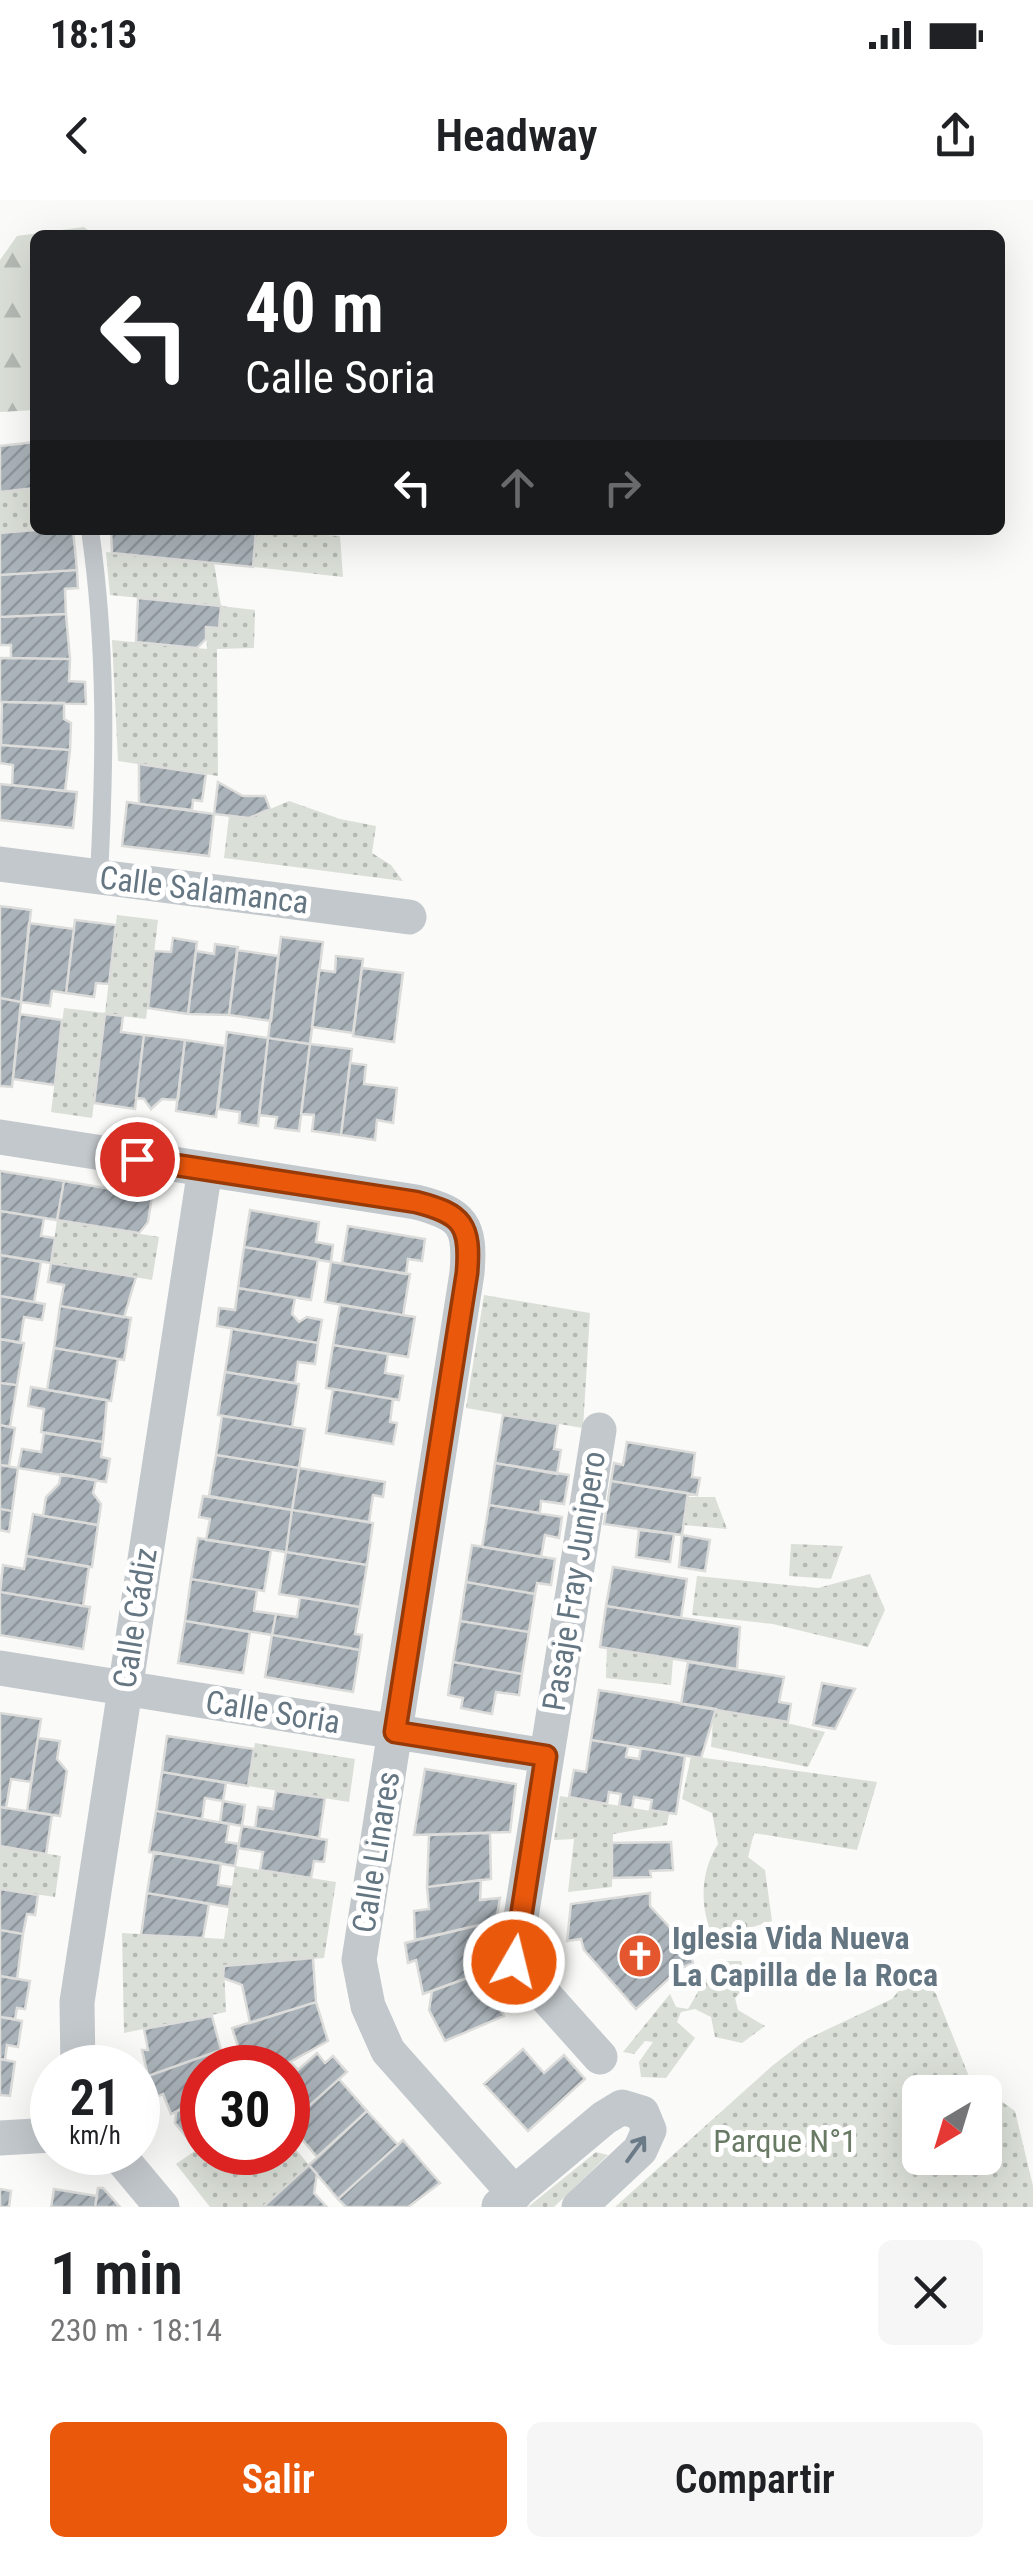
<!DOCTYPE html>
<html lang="es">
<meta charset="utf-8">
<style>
:root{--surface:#fff;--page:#f6f6f6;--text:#202124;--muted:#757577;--accent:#ea580c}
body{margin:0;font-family:"Roboto Condensed",sans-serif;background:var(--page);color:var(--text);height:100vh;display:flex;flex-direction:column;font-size:38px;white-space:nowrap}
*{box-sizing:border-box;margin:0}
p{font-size:32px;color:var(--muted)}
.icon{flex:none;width:55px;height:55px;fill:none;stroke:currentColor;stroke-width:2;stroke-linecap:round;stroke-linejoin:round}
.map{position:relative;height:2007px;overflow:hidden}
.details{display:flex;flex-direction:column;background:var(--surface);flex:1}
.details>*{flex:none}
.guide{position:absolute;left:30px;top:30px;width:975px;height:305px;border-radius:15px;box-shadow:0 10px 40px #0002;background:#202124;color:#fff;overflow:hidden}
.needle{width:65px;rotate:218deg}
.fabs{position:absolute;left:902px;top:1875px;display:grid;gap:20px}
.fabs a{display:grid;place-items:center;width:100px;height:100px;border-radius:15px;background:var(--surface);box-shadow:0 10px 40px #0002;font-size:50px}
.speed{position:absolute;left:30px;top:1845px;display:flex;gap:20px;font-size:50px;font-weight:700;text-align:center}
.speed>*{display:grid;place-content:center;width:130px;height:130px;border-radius:50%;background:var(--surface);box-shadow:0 10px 40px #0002;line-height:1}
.speed small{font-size:25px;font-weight:400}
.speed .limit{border:15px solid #d22;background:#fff;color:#111}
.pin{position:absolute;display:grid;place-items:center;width:85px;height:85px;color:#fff;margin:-42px;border:5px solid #fff;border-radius:50%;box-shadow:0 2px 10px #0007}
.me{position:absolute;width:110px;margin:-55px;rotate:8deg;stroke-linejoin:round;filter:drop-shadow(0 0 8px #0008)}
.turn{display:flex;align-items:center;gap:35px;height:210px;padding:0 50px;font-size:45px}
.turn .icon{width:130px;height:130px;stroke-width:2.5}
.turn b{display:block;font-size:70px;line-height:85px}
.lanes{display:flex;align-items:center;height:95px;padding:0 50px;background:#0003;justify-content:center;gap:50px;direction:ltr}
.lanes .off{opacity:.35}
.round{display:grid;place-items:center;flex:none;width:105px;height:105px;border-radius:15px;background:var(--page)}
.summary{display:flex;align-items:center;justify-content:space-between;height:170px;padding:0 50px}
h1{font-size:60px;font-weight:600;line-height:75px}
.cta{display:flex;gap:20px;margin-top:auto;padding:20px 50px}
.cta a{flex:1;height:115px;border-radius:15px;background:var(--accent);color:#fff;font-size:40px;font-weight:600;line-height:115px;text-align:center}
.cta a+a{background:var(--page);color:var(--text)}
.status{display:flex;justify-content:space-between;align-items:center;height:70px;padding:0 50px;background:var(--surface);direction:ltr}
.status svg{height:28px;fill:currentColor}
header{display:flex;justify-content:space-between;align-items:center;height:130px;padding:0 50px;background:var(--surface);font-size:45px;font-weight:600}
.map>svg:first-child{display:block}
.green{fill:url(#green-dots);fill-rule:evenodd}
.forest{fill:url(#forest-firs)}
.building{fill:url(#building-hatch);stroke:#dcdcda;stroke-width:2.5}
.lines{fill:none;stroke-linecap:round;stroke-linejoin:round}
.service{stroke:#c3c8cc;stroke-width:18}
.minor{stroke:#c3c8cc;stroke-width:35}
.oneway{stroke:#6a7a87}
.route-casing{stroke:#983908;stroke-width:25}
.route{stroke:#ea580c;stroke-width:18}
.labels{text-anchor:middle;stroke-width:10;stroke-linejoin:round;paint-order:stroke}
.street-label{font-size:32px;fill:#657683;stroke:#fff}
.poi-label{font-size:32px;font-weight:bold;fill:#657683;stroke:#fff;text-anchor:start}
.park-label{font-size:32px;fill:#687a64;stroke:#fff}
</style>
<div class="status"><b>18:13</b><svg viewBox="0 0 49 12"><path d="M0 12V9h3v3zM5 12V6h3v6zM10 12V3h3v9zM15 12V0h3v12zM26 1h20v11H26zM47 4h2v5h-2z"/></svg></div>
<header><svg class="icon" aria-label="back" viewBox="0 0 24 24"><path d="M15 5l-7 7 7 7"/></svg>Headway<svg class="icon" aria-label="share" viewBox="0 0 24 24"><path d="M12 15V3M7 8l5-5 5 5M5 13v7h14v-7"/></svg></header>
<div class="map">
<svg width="1033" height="2007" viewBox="0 0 1033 2007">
<defs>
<pattern id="green-dots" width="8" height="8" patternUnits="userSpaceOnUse" patternTransform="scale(2.5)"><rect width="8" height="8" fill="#dadfd7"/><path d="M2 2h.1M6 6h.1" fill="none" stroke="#b4b9b4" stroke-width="1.8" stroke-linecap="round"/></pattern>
<pattern id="forest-firs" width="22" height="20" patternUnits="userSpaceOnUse" patternTransform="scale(2.5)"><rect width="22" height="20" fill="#dadfd7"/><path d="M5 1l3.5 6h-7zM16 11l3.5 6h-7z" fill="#b4b9b4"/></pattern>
<pattern id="building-hatch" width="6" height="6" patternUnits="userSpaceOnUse" patternTransform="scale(2.5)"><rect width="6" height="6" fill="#aab3b9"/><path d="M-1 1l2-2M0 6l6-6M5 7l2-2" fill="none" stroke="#8e969c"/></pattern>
</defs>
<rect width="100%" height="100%" fill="#fafaf8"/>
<path class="green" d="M 35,288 L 35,330 L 0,333 L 0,292 Z
M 256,330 L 340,336 L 343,377 L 253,367 Z
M 106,352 L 214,363 L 221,406 L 255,410 L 254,448 L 217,449 L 218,576 L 118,561 L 112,440 L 207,449 L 206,427 L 218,428 L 220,406 L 110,395 Z
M 289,601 L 340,619 L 376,626 L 372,653 L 391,665 L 403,681 L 224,658 L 229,616 L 249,618 Z
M 117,715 L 158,720 L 146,819 L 105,814 L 92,918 L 51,912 L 64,808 L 105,813 Z
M 57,1020 L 159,1037 L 152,1080 L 51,1063 Z
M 484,1095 L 590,1113 L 583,1228 L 466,1208 Z
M 688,1297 L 715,1297 L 727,1329 L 684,1325 Z
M 791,1344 L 843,1346 L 831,1379 L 789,1376 Z
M 870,1374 L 885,1410 L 868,1447 L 773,1424 L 692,1415 L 697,1376 L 818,1388 Z
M 607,1444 L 673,1459 L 671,1485 L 606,1478 Z
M 714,1506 L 825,1532 L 808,1567 L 711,1547 Z
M 255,1543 L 355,1559 L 349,1602 L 248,1586 Z
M 691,1556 L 877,1582 L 857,1650 L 754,1633 L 748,1657 L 765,1670 L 772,1721 L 714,1739 C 699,1708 700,1672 718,1644 L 712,1613 L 682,1599 Z
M 560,1596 L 669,1614 L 667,1625 L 613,1634 L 612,1687 L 568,1692 L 574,1639 L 554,1640 Z
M 0,1646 L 61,1656 L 55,1697 L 0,1689 Z
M 235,1666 L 336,1682 L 324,1758 L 224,1766 L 226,1812 L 124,1833 L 122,1733 L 224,1739 Z
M 716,1761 L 741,1761 L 749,1783 L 735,1798 L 738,1810 L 765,1826 L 742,1843 L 715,1837 L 711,1817 L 695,1809 L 681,1812 L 677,1822 L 695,1838 L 666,1878 L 641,1877 L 639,1862 L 653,1842 L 645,1841 L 634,1854 L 623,1852 L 670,1794 L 676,1807 L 688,1809 Z
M 915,1771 L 936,1794 L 970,1879 L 1015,1911 L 1033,1986 L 1033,2007 L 615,2007 L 772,1866 L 807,1839 L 892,1799 ZM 920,1892 L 985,1892 L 985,1958 L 920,1958 Z
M 288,1940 L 309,1965 L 263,2007 L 210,2007 L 176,1964 L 202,1946 L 202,1952 L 288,1952 Z
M 596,1952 L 608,1955 L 554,2007 L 528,2007 Z"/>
<path class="forest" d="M 84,27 L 95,35 L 35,35 L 35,210 L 0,212 L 0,60 L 17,36 Z"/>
<path class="building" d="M 35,242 L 35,288 L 0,292 L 0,246 Z
M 35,330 L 73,330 L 77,370 L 0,375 L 0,333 Z
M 111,330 L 256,330 L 253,367 L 112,353 Z
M 77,370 L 78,388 L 65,389 L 66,414 L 0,417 L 0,375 Z
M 138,398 L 221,406 L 219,428 L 206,427 L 206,439 L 197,448 L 136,442 Z
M 66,414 L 70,459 L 11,458 L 11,445 L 0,445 L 0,417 Z
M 0,458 L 70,459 L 69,481 L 85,482 L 86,504 L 0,502 Z
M 2,502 L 64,503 L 64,519 L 71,523 L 70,550 L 1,545 Z
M 0,545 L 70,550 L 65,591 L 12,585 L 13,565 L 0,563 Z
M 139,564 L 206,574 L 202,601 L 193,600 L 192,610 L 139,604 Z
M 218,582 L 243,596 L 265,596 L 270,609 L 249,618 L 214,614 Z
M 0,584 L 77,592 L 73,628 L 0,620 Z
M 127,602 L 214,614 L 209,656 L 122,646 Z
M 0,706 L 31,710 L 21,802 L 0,798 Z
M 75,720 L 116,725 L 109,784 L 96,783 L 94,797 L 66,793 Z
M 29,723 L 74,729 L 66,793 L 52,791 L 50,806 L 21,802 Z
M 281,737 L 323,742 L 310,844 L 268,838 Z
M 173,738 L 197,742 L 188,814 L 148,808 L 154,751 L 171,752 Z
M 215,744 L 238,747 L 229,815 L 188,814 L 196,751 L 214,754 Z
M 237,750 L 278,756 L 271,821 L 229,815 Z
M 336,756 L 363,759 L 353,833 L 312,827 L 319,770 L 335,772 Z
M 362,768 L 403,773 L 394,842 L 353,836 Z
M 0,798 L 21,802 L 12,887 L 0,886 Z
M 20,814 L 62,820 L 55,885 L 13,879 Z
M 105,814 L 123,816 L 121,832 L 144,835 L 135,909 L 94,903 Z
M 227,832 L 268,838 L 258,926 L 239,923 L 240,912 L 218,909 Z
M 144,835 L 185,840 L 178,900 L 162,899 L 151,909 L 144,899 L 136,898 Z
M 268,838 L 310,844 L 299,931 L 275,928 L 277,917 L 259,915 Z
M 185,840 L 225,846 L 216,917 L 176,911 Z
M 310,844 L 352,849 L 341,935 L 312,931 L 314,915 L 301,914 Z
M 350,863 L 366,865 L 364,884 L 397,888 L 393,923 L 377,920 L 375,940 L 341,935 Z
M 0,971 L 64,981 L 57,1020 L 0,1011 Z
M 64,981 L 152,996 L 148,1022 L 139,1033 L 57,1020 Z
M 250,1010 L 319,1022 L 316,1042 L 333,1045 L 331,1062 L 244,1047 Z
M 0,1011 L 44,1018 L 41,1036 L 55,1038 L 51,1063 L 0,1055 Z
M 348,1026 L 425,1039 L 422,1061 L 408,1059 L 406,1074 L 342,1063 Z
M 244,1047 L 318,1059 L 311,1100 L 238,1088 Z
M 0,1055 L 41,1062 L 34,1102 L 0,1096 Z
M 331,1062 L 410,1074 L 403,1115 L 325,1102 Z
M 51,1063 L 136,1077 L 124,1117 L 60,1106 L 64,1085 L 48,1082 Z
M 238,1088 L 295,1098 L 292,1114 L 299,1122 L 307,1117 L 322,1120 L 318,1143 L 217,1126 L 219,1108 L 235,1110 Z
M 0,1096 L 45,1104 L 42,1120 L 24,1117 L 20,1143 L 0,1139 Z
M 340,1105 L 415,1117 L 408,1157 L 333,1145 Z
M 60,1106 L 131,1118 L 124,1160 L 54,1148 Z
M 232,1129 L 318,1143 L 315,1164 L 298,1162 L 295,1183 L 225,1172 Z
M 0,1139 L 24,1143 L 17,1185 L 0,1183 Z
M 333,1145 L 388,1154 L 385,1173 L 403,1176 L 399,1200 L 326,1188 Z
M 54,1148 L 118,1159 L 111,1201 L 47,1190 Z
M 225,1172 L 299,1184 L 292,1227 L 218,1215 Z
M 0,1183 L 17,1185 L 10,1227 L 0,1225 Z
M 31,1187 L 107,1200 L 103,1242 L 41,1232 L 44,1209 L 28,1206 Z
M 333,1189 L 393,1199 L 390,1222 L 397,1223 L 393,1244 L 326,1233 Z
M 503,1215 L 558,1224 L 554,1249 L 561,1250 L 557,1274 L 495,1263 Z
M 222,1216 L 305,1229 L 299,1268 L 216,1255 Z
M 0,1225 L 15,1228 L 9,1266 L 0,1265 Z
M 44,1233 L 103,1242 L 101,1257 L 110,1259 L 106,1282 L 18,1268 L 22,1249 L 41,1252 Z
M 627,1242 L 695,1253 L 692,1277 L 700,1278 L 697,1295 L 611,1281 L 614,1263 L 623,1265 Z
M 216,1255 L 299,1268 L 292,1310 L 209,1296 Z
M 495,1263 L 569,1275 L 564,1304 L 541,1301 L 540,1313 L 489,1305 Z
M 0,1265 L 18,1268 L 12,1311 L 0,1309 Z
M 299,1268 L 385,1282 L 383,1297 L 373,1295 L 369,1322 L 292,1310 Z
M 61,1274 L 96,1280 L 93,1293 L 101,1304 L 98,1325 L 43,1316 L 46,1297 L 59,1284 Z
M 611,1281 L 688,1293 L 682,1335 L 604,1324 Z
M 203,1296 L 292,1310 L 286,1352 L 206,1340 L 210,1319 L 199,1317 Z
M 489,1305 L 562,1317 L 559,1338 L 545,1335 L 541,1357 L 482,1347 Z
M 0,1309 L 12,1311 L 9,1332 L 0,1330 Z
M 292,1310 L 373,1323 L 367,1365 L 286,1352 Z
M 33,1314 L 98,1325 L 92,1367 L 26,1356 Z
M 639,1330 L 674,1334 L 670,1362 L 636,1357 Z
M 682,1335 L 710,1340 L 705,1371 L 679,1367 Z
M 198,1338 L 271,1350 L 264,1391 L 191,1379 Z
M 472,1345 L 555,1359 L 551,1385 L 537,1383 L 535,1394 L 466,1382 Z
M 286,1352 L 367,1365 L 360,1407 L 279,1394 Z
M 26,1356 L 89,1367 L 83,1406 L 0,1392 L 3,1365 L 24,1369 Z
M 613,1367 L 687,1379 L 681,1418 L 606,1406 Z
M 191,1379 L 257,1390 L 254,1411 L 276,1414 L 272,1435 L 185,1421 Z
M 466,1382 L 535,1394 L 529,1432 L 460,1421 Z
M 0,1392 L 90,1407 L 83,1449 L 0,1435 Z
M 300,1397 L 360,1407 L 355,1434 L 362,1435 L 360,1450 L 272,1435 L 276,1414 L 297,1417 Z
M 606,1406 L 740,1427 L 737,1469 L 600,1447 Z
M 185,1421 L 250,1432 L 243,1473 L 178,1463 Z
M 460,1421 L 529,1432 L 522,1474 L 453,1462 Z
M 272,1435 L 360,1450 L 353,1492 L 265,1477 Z
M 453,1462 L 522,1474 L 519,1495 L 496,1492 L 492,1514 L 461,1508 L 463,1498 L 448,1495 Z
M 688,1462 L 784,1477 L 779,1502 L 791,1504 L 788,1522 L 681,1504 Z
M 822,1483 L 855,1489 L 835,1529 L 813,1525 Z
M 599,1490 L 716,1509 L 701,1558 L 591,1540 Z
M 0,1513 L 41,1519 L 31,1582 L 11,1579 L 6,1608 L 0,1607 Z
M 167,1536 L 254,1549 L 248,1586 L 162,1572 Z
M 38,1538 L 60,1541 L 57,1559 L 67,1571 L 60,1616 L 27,1611 Z
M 591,1540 L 628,1546 L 626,1557 L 639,1559 L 641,1548 L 685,1556 L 676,1614 L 650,1610 L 652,1600 L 634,1597 L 632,1608 L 619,1606 L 621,1594 L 609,1592 L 607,1604 L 569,1597 L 574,1570 L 586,1572 Z
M 425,1569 L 516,1584 L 510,1632 L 414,1635 Z
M 162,1572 L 226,1583 L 223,1601 L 205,1598 L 202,1619 L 156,1611 Z
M 276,1591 L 325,1598 L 319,1638 L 255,1628 L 258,1607 L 273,1609 Z
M 223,1601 L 245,1605 L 242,1626 L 220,1622 Z
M 0,1607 L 52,1615 L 46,1654 L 0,1646 Z
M 156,1611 L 229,1624 L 226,1642 L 239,1644 L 235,1666 L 149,1652 Z
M 242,1626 L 327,1640 L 324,1662 L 314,1661 L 311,1678 L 260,1670 L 263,1652 L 238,1648 Z
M 490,1633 L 491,1679 L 427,1687 L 429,1635 Z
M 671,1642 L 673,1670 L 650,1671 L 651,1677 L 612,1678 L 612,1643 Z
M 154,1652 L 221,1663 L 218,1685 L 232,1687 L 229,1707 L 147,1693 Z
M 481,1680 L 480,1700 L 500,1698 L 496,1721 L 415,1740 L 414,1711 L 429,1709 L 427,1687 Z
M 0,1689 L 38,1695 L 35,1715 L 27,1714 L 23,1734 L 0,1730 Z
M 147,1693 L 209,1704 L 203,1738 L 141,1735 Z
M 650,1693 L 650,1706 L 689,1748 L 693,1763 L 679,1769 L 636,1809 L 584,1750 L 581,1739 L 567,1741 L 571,1704 Z
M 496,1721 L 494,1737 L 483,1740 L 485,1753 L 492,1752 L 489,1770 L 423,1794 L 416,1760 L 408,1763 L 405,1743 Z
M 0,1730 L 23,1734 L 17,1779 L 0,1776 Z
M 313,1758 L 316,1802 L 250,1823 L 242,1785 L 223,1778 L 224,1766 Z
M 481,1773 L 504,1816 L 445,1841 L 429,1810 L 432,1791 Z
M 0,1776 L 30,1781 L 25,1809 L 17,1808 L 15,1819 L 0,1817 Z
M 316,1802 L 328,1841 L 279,1868 L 245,1868 L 232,1828 Z
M 212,1816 L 221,1850 L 148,1876 L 142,1850 L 148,1850 L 144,1829 Z
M 0,1817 L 22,1821 L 18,1847 L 7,1845 L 5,1860 L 0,1859 Z
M 523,1849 L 544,1873 L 564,1855 L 585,1879 L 528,1931 L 484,1884 Z
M 221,1850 L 227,1868 L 202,1868 L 202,1898 L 171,1914 L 163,1894 L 156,1897 L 148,1876 Z
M 317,1853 L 325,1863 L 333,1856 L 347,1872 L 289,1924 L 288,1868 L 279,1868 L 290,1862 L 298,1870 Z
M 0,1859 L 15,1862 L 10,1896 L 0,1895 Z
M 339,1879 L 367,1911 L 317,1957 L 289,1924 Z
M 202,1898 L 202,1946 L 197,1950 L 175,1923 L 176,1912 Z
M 367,1911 L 398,1945 L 338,1999 L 309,1965 Z
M 403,1940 L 440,1983 L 408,2007 L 346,2007 L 338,1999 Z
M 309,1965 L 317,1974 L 314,1993 L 327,2007 L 263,2007 Z
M 98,1988 L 103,1988 L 120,2007 L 95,2007 Z
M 0,1989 L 11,1991 L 9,2007 L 0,2007 Z
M 54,1989 L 97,1996 L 95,2007 L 51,2007 Z"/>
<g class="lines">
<path class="service" d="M 90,330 C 107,447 105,559 99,676"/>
<path class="minor" d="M 0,664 L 409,717
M 0,937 L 416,1002 C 463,1014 471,1025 467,1073 L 359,1760 L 368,1806 L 388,1851 L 515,1994
M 599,1230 L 514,1761 L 600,1857
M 0,1468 L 546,1556
M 78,1868 L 77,1802 L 205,969
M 0,1938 L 52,1935
M 116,1952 L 162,2007
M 499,2006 L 604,1918 L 622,1907 L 642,1913 L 649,1930 L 640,1950 L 579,2007"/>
</g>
<defs><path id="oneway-shaft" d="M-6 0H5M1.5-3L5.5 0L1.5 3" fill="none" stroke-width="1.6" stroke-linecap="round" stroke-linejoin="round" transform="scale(2.5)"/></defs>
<use class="oneway" href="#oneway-shaft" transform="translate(636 1949) rotate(-54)"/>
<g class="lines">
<defs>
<path id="route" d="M 137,959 L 416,1002 C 463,1014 471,1025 467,1073 L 395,1532 L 546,1556 L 514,1762"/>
</defs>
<use href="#route" class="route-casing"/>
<use href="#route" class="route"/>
</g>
<defs>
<symbol id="church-disc" viewBox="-11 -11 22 22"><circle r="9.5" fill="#e4572e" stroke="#fff"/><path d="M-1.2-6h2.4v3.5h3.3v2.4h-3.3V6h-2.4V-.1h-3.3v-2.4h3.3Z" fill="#fff"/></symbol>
</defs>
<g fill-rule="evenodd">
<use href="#church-disc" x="615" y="1731" width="50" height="50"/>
</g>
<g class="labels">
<g class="street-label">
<text transform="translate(204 690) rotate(7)" y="11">Calle Salamanca</text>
<text transform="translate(574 1381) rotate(-81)" y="11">Pasaje Fray Junipero</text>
<text transform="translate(135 1418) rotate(-81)" y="11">Calle Cádiz</text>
<text transform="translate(273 1512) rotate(9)" y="11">Calle Soria</text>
<text transform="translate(376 1652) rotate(-81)" y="11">Calle Linares</text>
</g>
<g class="poi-label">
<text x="672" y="1749">Iglesia Vida Nueva<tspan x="672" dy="37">La Capilla de la Roca</tspan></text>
</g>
<g class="park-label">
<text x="785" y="1952">Parque N°1</text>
</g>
</g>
</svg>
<div class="fabs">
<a><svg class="needle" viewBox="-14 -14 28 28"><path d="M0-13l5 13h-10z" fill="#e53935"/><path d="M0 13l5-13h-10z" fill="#757577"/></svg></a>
</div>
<div class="speed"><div>21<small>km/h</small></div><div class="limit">30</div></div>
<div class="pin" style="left:137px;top:959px;background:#d93025"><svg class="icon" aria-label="arrive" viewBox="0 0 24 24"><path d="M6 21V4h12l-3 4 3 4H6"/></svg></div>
<svg class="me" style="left:514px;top:1762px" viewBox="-20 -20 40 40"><circle r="17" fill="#ea580c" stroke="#fff" stroke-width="3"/><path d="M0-11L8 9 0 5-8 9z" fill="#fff"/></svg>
<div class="guide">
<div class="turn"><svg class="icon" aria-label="left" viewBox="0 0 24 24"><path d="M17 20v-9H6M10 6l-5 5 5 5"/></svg><div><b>40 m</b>Calle Soria</div></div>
<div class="lanes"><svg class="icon" aria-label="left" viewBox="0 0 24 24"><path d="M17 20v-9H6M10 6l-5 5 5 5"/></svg><svg class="icon off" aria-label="ahead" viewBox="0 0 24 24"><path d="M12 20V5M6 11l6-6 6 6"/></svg><svg class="icon off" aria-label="right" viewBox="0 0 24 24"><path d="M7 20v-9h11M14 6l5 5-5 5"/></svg></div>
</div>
</div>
<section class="details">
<div class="summary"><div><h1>1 min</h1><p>230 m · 18:14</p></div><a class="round"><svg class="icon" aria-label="close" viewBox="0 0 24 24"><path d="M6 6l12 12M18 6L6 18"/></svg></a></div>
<div class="cta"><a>Salir</a><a>Compartir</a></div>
</section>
